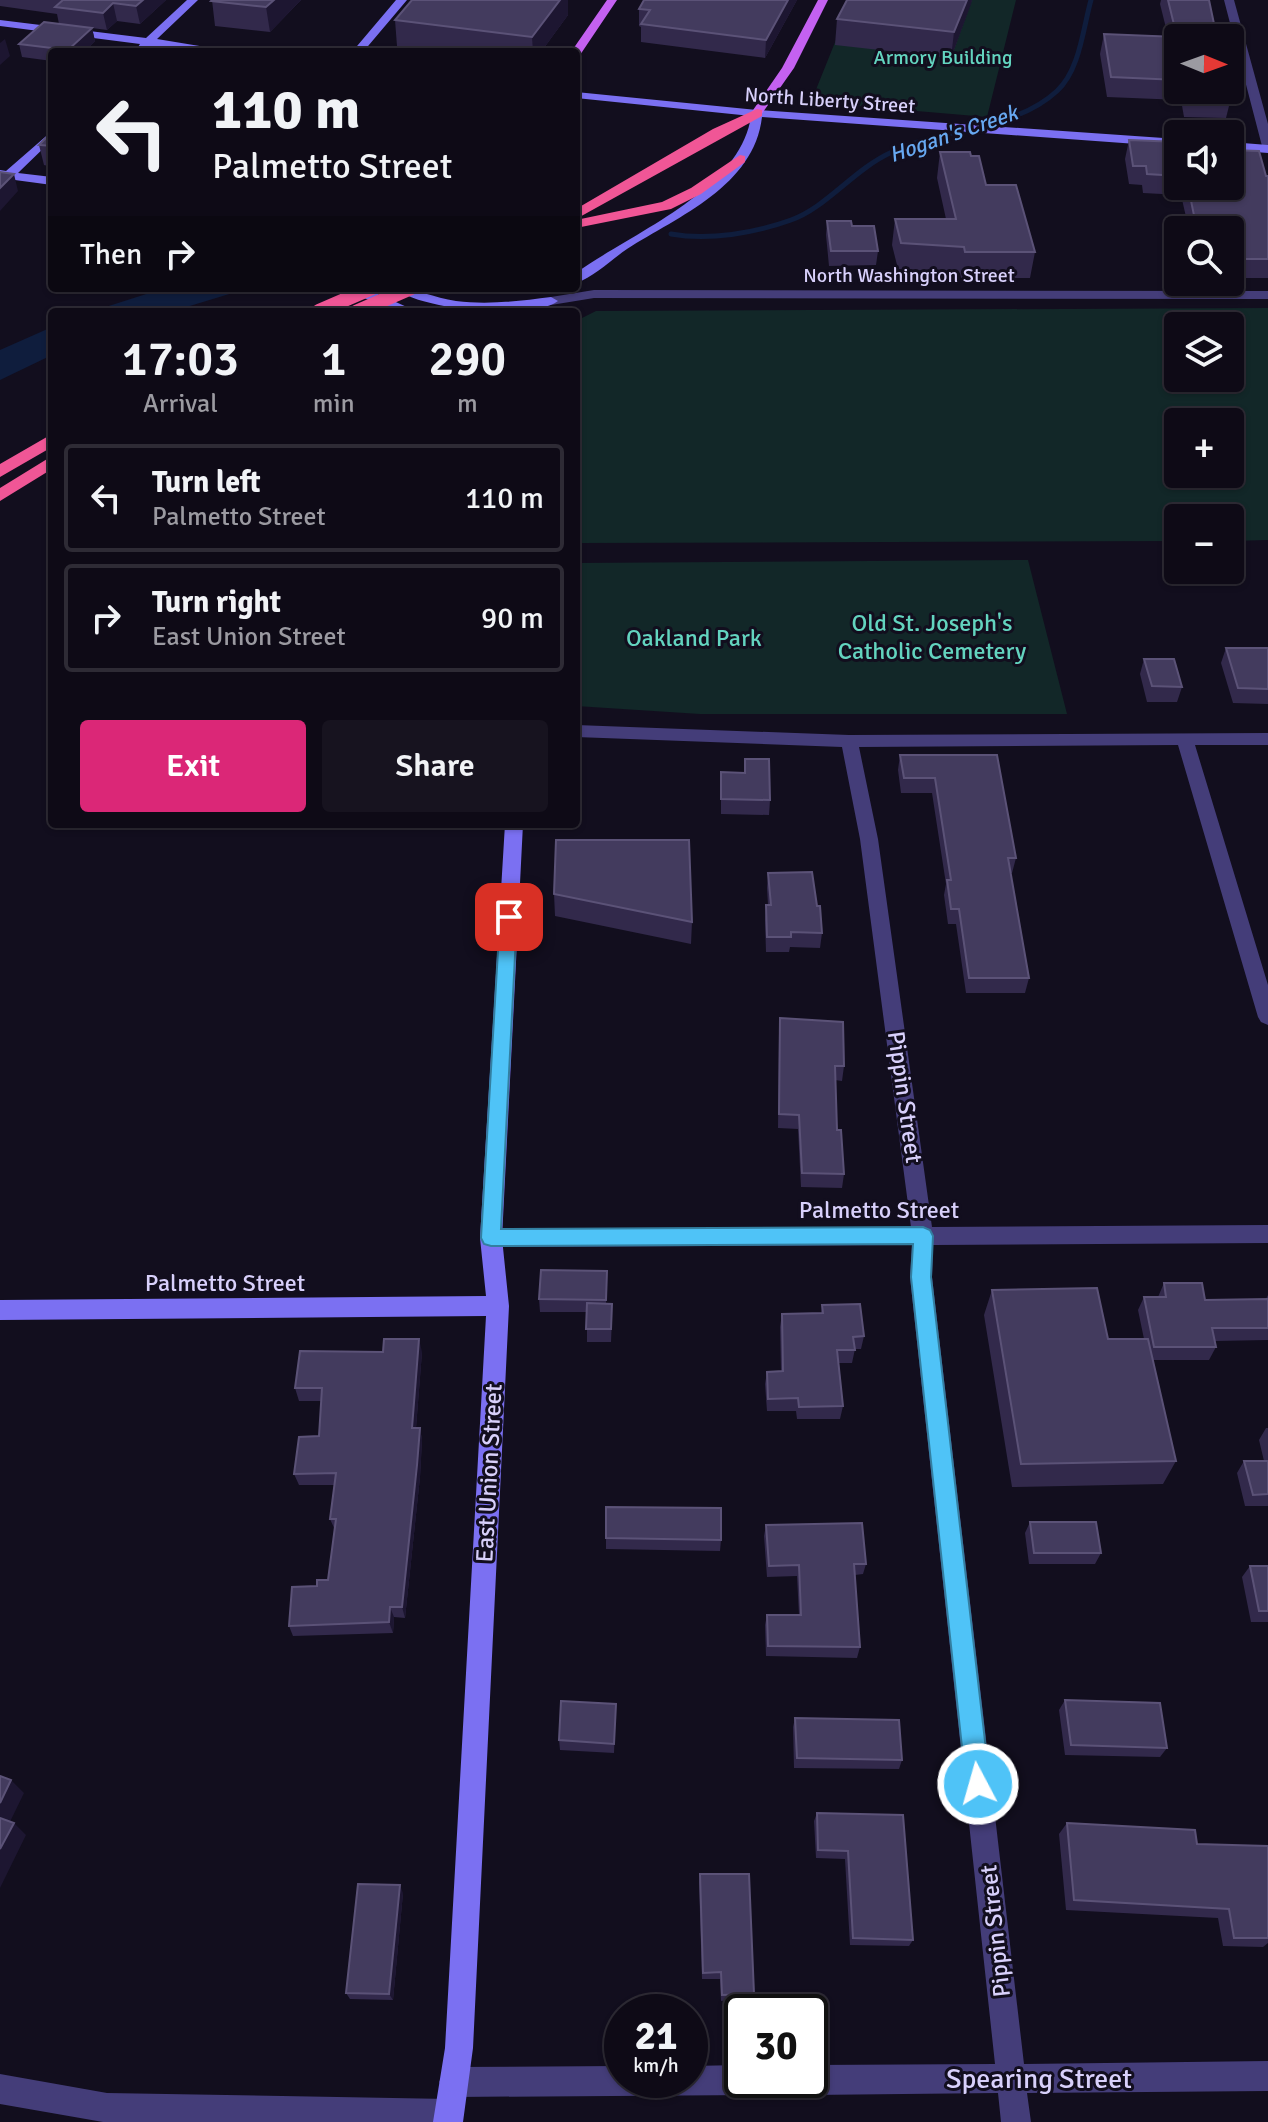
<!DOCTYPE html>
<meta charset="utf-8">
<style>
:root{--surface:#0e0a16;--page:#17131f;--text:#f1f3f6;--muted:#9b9aa1;--line:#2e2b35;--accent:#db2777}
body{margin:0;font-family:Signika,sans-serif;background:var(--page);color:var(--text);height:100vh;display:flex;flex-direction:column;font-size:30px;white-space:nowrap}
*{box-sizing:border-box;margin:0}
p{font-size:26px;color:var(--muted)}
.icon{flex:none;width:44px;height:44px;fill:none;stroke:currentColor;stroke-width:2;stroke-linecap:round;stroke-linejoin:round}
.map{position:relative;flex:1;overflow:hidden}
.side{position:absolute;left:48px;top:308px;width:532px;height:520px;display:flex;flex-direction:column;background:var(--surface);border-radius:8px;box-shadow:0 2px 6px #0004,0 0 0 2px var(--line)}
.side>*{flex:none}
.hud{position:absolute;left:48px;top:48px;width:532px;height:244px;border-radius:8px;box-shadow:0 2px 6px #0004,0 0 0 2px var(--line);background:#0e0a16;color:var(--text);overflow:hidden}
.needle{width:52px;rotate:91deg}
.controls{position:absolute;left:1164px;top:24px;display:grid;gap:16px}
.controls a{display:grid;place-items:center;width:80px;height:80px;border-radius:8px;background:var(--surface);box-shadow:0 2px 6px #0004,0 0 0 2px var(--line);font-size:40px}
.speed{position:absolute;left:604px;top:1994px;display:flex;gap:16px;font-size:40px;font-weight:700;text-align:center}
.speed>*{display:grid;place-content:center;width:104px;height:104px;border-radius:50%;background:var(--surface);box-shadow:0 2px 6px #0004,0 0 0 2px var(--line);line-height:1}
.speed small{font-size:20px;font-weight:400}
.speed .limit{border:4px solid #111;border-radius:12px;background:#fff;color:#111}
.pin{position:absolute;display:grid;place-items:center;width:68px;height:68px;color:#fff;margin:-34px;border-radius:16px;box-shadow:0 4px 12px #0006}
.me{position:absolute;width:88px;margin:-44px;rotate:354deg;stroke-linejoin:round;filter:drop-shadow(0 0 6px #0008)}
.turn{display:flex;align-items:center;gap:28px;height:168px;padding:0 32px;font-size:36px}
.turn .icon{width:104px;height:104px;stroke-width:2.5}
.turn b{display:block;font-size:56px;line-height:68px}
.then{display:flex;align-items:center;height:76px;padding:0 32px;background:#0003;gap:16px;font-size:30px}
.eta{display:flex;justify-content:space-evenly;align-items:center;height:136px;text-align:center}
.eta b{font-size:48px;font-weight:600;line-height:56px}
.cta{display:flex;gap:16px;margin-top:auto;padding:16px 32px}
.cta a{flex:1;height:92px;border-radius:8px;background:var(--accent);color:#fff;font-size:32px;font-weight:600;line-height:92px;text-align:center}
.cta a+a{background:var(--page);color:var(--text)}
ul{padding:0;list-style:none}
li{display:flex;align-items:center;gap:24px;height:108px;margin:0 16px 12px;padding:0 16px;border:4px solid var(--line);border-radius:8px}
li div{flex:1}
li b{display:block;font-size:30px}
li em{font-style:normal}
.map>svg:first-child{display:block}
.green{fill:#122728;fill-rule:evenodd}
.water{fill:#0f1d3d}
.lines{fill:none;stroke-linecap:round;stroke-linejoin:round}
.stream{stroke:#0f1d3d;stroke-width:5}
.street{fill:#443d79;fill-rule:evenodd}
.secondary{fill:#7b70f2;fill-rule:evenodd}
.primary{fill:#c461f1;fill-rule:evenodd}
.highway{fill:#f05696;fill-rule:evenodd}
.highway-bridge{stroke:#f05696;stroke-width:14}
.wall{fill:#32294b}
.shaded-wall{fill:#1d1631}
.building{fill:#433b5e;stroke:#5b5277;stroke-width:2}
.route{fill:#4fc3f7;stroke:#337fa1;stroke-width:2}
.labels{text-anchor:middle;stroke-width:6;stroke-linejoin:round;paint-order:stroke}
.far-park-label{font-size:20px;fill:#63d4bf;stroke:#120e1e}
.far-street-label{font-size:20px;fill:#d8d0fb;stroke:#120e1e}
.far-water-label{font-size:22px;font-style:italic;fill:#67a8f1;stroke:#120e1e}
.park-label{font-size:24px;fill:#63d4bf;stroke:#120e1e}
.street-label{font-size:24px;fill:#d8d0fb;stroke:#120e1e}
.near-street-label{font-size:28px;fill:#d8d0fb;stroke:#120e1e}
</style>
<div class="map">
<svg width="1268" height="2122" viewBox="0 0 1268 2122">
<rect width="100%" height="100%" fill="#120e1e"/>
<path class="green" d="M 852,0 L 1016,0 L 987,117 L 811,102 Z
M 1268,308 L 1268,540 L 1230,541 L 1230,518 L 1178,518 L 1178,541 L 576,543 L 576,321 L 596,311 ZM 1230,326 L 1230,378 L 1178,378 L 1178,326 ZM 1178,422 L 1230,422 L 1230,474 L 1178,474 Z
M 1028,560 L 1067,714 L 700,714 L 576,706 L 576,563 Z"/>
<path class="water" d="M 165,288 L 249,288 L 170,312 L 90,312 Z
M 52,327 L 52,355 L 0,380 L 0,350 Z"/>
<g class="lines">
<path class="stream" d="M 671,234 C 709,241 755,233 791,220 C 826,208 854,169 892,152 C 944,127 1014,131 1057,91 C 1080,70 1083,28 1091,0"/>
<path class="street" d="M 1224,0 L 1234,0 L 1268,124 L 1268,150 L 1262,146 Z
M 594,290 L 1268,291 L 1268,299 L 594,298 L 551,305 L 544,301 L 551,297 Z
M 576,725 L 849,735 L 1268,733 L 1268,745 L 1195,745 L 1268,985 L 1268,1025 L 1261,1022 L 1258,1017 L 1178,745 L 859,747 L 878,839 L 932,1227 L 1268,1225 L 1268,1243 L 933,1245 L 932,1277 L 1024,2064 L 1268,2061 L 1268,2091 L 1027,2093 L 1031,2122 L 1001,2122 L 998,2093 L 810,2095 L 800,2090 L 795,2080 L 810,2080 L 810,2065 L 995,2064 L 910,1277 L 912,1245 L 491,1247 L 483,1244 L 480,1238 L 483,1232 L 491,1229 L 911,1227 L 860,839 L 842,747 L 576,737 Z
M 742,2065 L 742,2080 L 767,2080 L 762,2090 L 752,2095 L 454,2097 L 444,2092 L 439,2082 L 444,2072 L 454,2067 L 622,2066 L 622,2080 L 690,2080 L 690,2066 Z
M 0,2074 L 107,2093 L 449,2099 L 459,2104 L 464,2114 L 460,2122 L 103,2122 L 0,2104 Z"/>
<path class="secondary" d="M 187,0 L 198,0 L 157,39 L 236,52 C 213,52 159,42 143,50 L 138,47 L 140,44 L 0,26 L 0,20 L 146,38 Z
M 396,0 L 407,0 L 363,52 L 352,52 Z
M 576,92 L 757,110 L 1178,139 L 1178,147 L 762,117 C 754,186 679,216 627,249 C 611,260 594,277 576,283 L 576,273 C 633,232 741,190 751,116 L 576,98 Z
M 52,131 L 52,140 L 18,173 L 52,177 L 52,185 L 0,178 L 0,170 L 6,171 Z
M 1230,142 L 1268,145 L 1268,153 L 1230,150 Z
M 394,288 C 416,288 434,298 456,301 C 488,305 520,301 551,297 L 558,301 C 531,321 420,310 394,288 Z
M 359,290 L 369,290 L 418,312 L 399,312 L 359,296 Z
M 505,824 L 523,824 L 502,1238 L 509,1306 L 473,2048 L 463,2122 L 433,2122 L 445,2048 L 486,1316 L 0,1320 L 0,1300 L 486,1296 L 480,1238 Z"/>
<path class="primary" d="M 607,0 L 617,0 L 580,55 L 576,56 L 576,52 L 571,52 Z
M 818,0 L 828,0 L 794,68 L 761,115 L 753,115 L 751,113 L 782,68 Z"/>
<path class="highway" d="M 757,109 L 762,110 L 762,116 L 576,219 L 576,209 L 713,129 Z
M 740,155 L 745,156 L 745,162 L 701,194 L 671,209 L 576,228 L 576,220 L 662,202 L 691,188 Z
M 52,434 L 52,447 L 0,477 L 0,464 Z
M 52,456 L 52,469 L 0,501 L 0,488 Z"/>
<path class="highway-bridge" d="M 319,311 L 372,288
M 356,312 L 411,288"/>
</g>
<path class="wall" d="M 0,0 L 166,0 L 140,24 L 117,21 L 107,30 L 92,28 L 95,41 L 84,52 L 52,52 L 52,61 L 22,57 L 19,44 L 59,24 L 57,14 L 0,6 Z
M 212,0 L 301,0 L 270,32 L 215,26 Z
M 797,0 L 765,58 L 641,42 L 641,27 L 639,26 L 639,9 Z
M 847,0 L 972,0 L 951,58 L 835,45 L 837,19 Z
M 1161,0 L 1209,0 L 1178,38 L 1178,90 L 1229,90 L 1231,98 L 1226,118 L 1184,117 L 1181,100 L 1107,97 L 1100,54 L 1104,34 L 1168,36 L 1160,4 Z
M 568,15 L 541,52 L 448,52 L 397,46 L 395,20 Z
M 52,132 L 52,167 L 44,165 L 39,145 Z
M 1129,140 L 1178,142 L 1178,186 L 1230,186 L 1268,176 L 1268,278 L 1230,278 L 1230,230 L 1189,230 L 1181,195 L 1143,193 L 1142,185 L 1129,184 L 1125,159 Z
M 940,152 L 971,156 L 986,185 L 1035,252 L 1030,278 L 961,278 L 960,273 L 898,269 L 892,245 L 895,219 L 946,219 L 937,178 Z
M 827,221 L 852,226 L 878,251 L 876,265 L 829,266 L 826,235 Z
M 1226,648 L 1268,648 L 1268,704 L 1233,703 L 1221,663 Z
M 1144,659 L 1182,687 L 1177,702 L 1147,702 L 1140,674 Z
M 900,755 L 997,755 L 1016,858 L 1012,873 L 1010,873 L 1029,978 L 1025,993 L 966,993 L 956,924 L 948,924 L 944,895 L 946,884 L 932,793 L 901,793 L 898,770 Z
M 745,759 L 770,800 L 769,815 L 721,814 L 721,772 L 744,773 Z
M 768,873 L 817,906 L 822,933 L 820,948 L 790,947 L 789,952 L 766,952 L 765,920 L 766,905 L 768,905 L 767,888 Z
M 554,894 L 692,922 L 691,944 L 555,916 Z
M 780,1018 L 844,1066 L 842,1081 L 835,1080 L 837,1130 L 844,1174 L 842,1188 L 801,1187 L 798,1129 L 778,1128 L 779,1033 Z
M 607,1271 L 606,1304 L 612,1317 L 611,1342 L 587,1342 L 587,1312 L 540,1312 L 539,1299 Z
M 1164,1283 L 1205,1300 L 1266,1299 L 1268,1295 L 1268,1340 L 1215,1341 L 1216,1347 L 1209,1360 L 1153,1360 L 1176,1461 L 1163,1484 L 1012,1487 L 984,1315 L 992,1290 L 1108,1339 L 1144,1339 L 1138,1310 L 1144,1297 L 1158,1297 Z
M 822,1305 L 864,1336 L 861,1349 L 855,1349 L 852,1363 L 839,1363 L 843,1406 L 840,1419 L 797,1419 L 796,1411 L 767,1411 L 765,1384 L 767,1372 L 781,1372 L 780,1327 L 782,1314 L 821,1313 Z
M 422,1352 L 416,1428 L 420,1428 L 422,1440 L 420,1477 L 405,1618 L 394,1617 L 393,1633 L 293,1636 L 289,1626 L 317,1586 L 328,1580 L 335,1530 L 330,1519 L 334,1485 L 299,1485 L 294,1474 L 319,1436 L 321,1401 L 299,1401 L 295,1388 Z
M 1266,1428 L 1268,1428 L 1268,1506 L 1245,1506 L 1237,1473 L 1244,1461 L 1264,1461 L 1259,1440 Z
M 606,1507 L 721,1540 L 720,1551 L 606,1549 Z
M 1030,1522 L 1101,1553 L 1095,1564 L 1029,1564 L 1025,1533 Z
M 766,1525 L 866,1564 L 863,1574 L 855,1575 L 860,1647 L 857,1658 L 766,1656 L 765,1625 L 767,1615 L 799,1615 L 797,1576 L 767,1577 L 764,1536 Z
M 1250,1566 L 1268,1566 L 1268,1622 L 1251,1622 L 1242,1577 Z
M 1065,1700 L 1167,1748 L 1160,1757 L 1065,1755 L 1059,1710 Z
M 616,1704 L 614,1753 L 560,1750 L 559,1740 Z
M 795,1718 L 902,1760 L 899,1769 L 794,1768 L 793,1727 Z
M 817,1813 L 903,1815 L 913,1940 L 909,1946 L 850,1945 L 845,1859 L 816,1858 L 814,1821 Z
M 1067,1823 L 1197,1844 L 1268,1846 L 1268,1943 L 1263,1947 L 1223,1946 L 1218,1918 L 1066,1910 L 1059,1834 Z
M 700,1874 L 754,1994 L 752,2000 L 721,2001 L 720,1979 L 702,1979 L 699,1882 Z
M 403,1893 L 393,2000 L 350,1999 L 346,1993 Z"/>
<path class="shaded-wall" d="M 143,0 L 166,0 L 140,24 L 136,6 Z
M 274,0 L 301,0 L 270,32 L 266,7 Z
M 560,0 L 568,0 L 568,15 L 541,52 L 533,52 L 532,37 Z
M 788,0 L 797,0 L 765,58 L 766,40 Z
M 967,0 L 972,0 L 971,4 L 951,58 L 954,32 Z
M 113,3 L 117,21 L 107,30 L 103,13 Z
M 92,28 L 95,41 L 84,52 L 69,52 L 68,50 Z
M 5,39 L 10,56 L 0,65 L 0,43 Z
M 14,174 L 18,191 L 0,211 L 0,188 Z
M 419,1339 L 422,1352 L 415,1440 L 412,1428 Z
M 420,1428 L 422,1440 L 420,1477 L 405,1618 L 402,1607 Z
M 390,1607 L 394,1617 L 393,1633 L 389,1622 Z
M 11,1780 L 24,1793 L 7,1828 L 0,1822 L 0,1803 Z
M 14,1823 L 26,1835 L 0,1888 L 0,1849 Z
M 400,1885 L 403,1893 L 393,2000 L 389,1994 Z"/>
<path class="building" d="M 63,0 L 143,0 L 136,6 L 113,3 L 103,13 L 55,7 Z
M 212,0 L 274,0 L 266,7 L 211,1 Z
M 412,0 L 560,0 L 532,37 L 395,20 Z
M 644,0 L 788,0 L 766,40 L 641,24 L 650,10 L 639,9 Z
M 847,0 L 967,0 L 954,32 L 837,19 Z
M 1168,0 L 1209,0 L 1217,38 L 1178,38 L 1178,80 L 1111,77 L 1104,34 L 1177,37 Z
M 44,22 L 92,28 L 68,50 L 19,44 Z
M 1188,90 L 1229,90 L 1231,98 L 1189,96 Z
M 52,132 L 52,146 L 39,145 Z
M 1129,140 L 1178,142 L 1178,176 L 1147,174 L 1146,166 L 1133,166 Z
M 1230,150 L 1259,151 L 1266,176 L 1268,176 L 1268,259 L 1230,259 L 1230,230 L 1197,230 L 1188,186 L 1230,186 Z
M 940,152 L 970,152 L 971,156 L 979,156 L 986,185 L 1016,185 L 1035,252 L 965,252 L 964,247 L 901,243 L 895,219 L 956,219 Z
M 0,172 L 14,174 L 0,188 Z
M 827,221 L 851,221 L 852,226 L 874,226 L 878,251 L 831,251 Z
M 1226,648 L 1268,648 L 1268,689 L 1238,688 Z
M 1144,659 L 1174,659 L 1182,687 L 1152,686 Z
M 900,755 L 997,755 L 1016,858 L 1008,858 L 1029,978 L 969,978 L 959,909 L 951,909 L 947,880 L 951,880 L 935,778 L 904,778 Z
M 745,759 L 769,759 L 770,800 L 721,799 L 721,772 L 745,773 Z
M 556,840 L 689,840 L 692,922 L 554,894 Z
M 812,872 L 817,906 L 820,906 L 822,933 L 791,932 L 791,937 L 767,937 L 766,905 L 771,905 L 768,873 Z
M 780,1018 L 843,1022 L 844,1066 L 835,1066 L 837,1130 L 841,1130 L 844,1174 L 802,1173 L 799,1115 L 779,1114 Z
M 541,1270 L 607,1271 L 606,1300 L 539,1299 Z
M 1164,1283 L 1202,1283 L 1205,1300 L 1268,1299 L 1268,1328 L 1212,1328 L 1216,1347 L 1154,1347 L 1144,1297 L 1166,1297 Z
M 1097,1288 L 1108,1339 L 1148,1339 L 1176,1461 L 1021,1464 L 992,1290 Z
M 587,1303 L 612,1304 L 611,1329 L 586,1329 Z
M 860,1304 L 864,1336 L 853,1337 L 855,1350 L 837,1350 L 843,1406 L 799,1407 L 798,1398 L 768,1399 L 767,1372 L 783,1371 L 782,1314 L 823,1313 L 822,1305 Z
M 384,1339 L 419,1339 L 412,1428 L 420,1428 L 417,1465 L 402,1607 L 390,1607 L 389,1622 L 289,1626 L 292,1587 L 317,1586 L 317,1580 L 328,1580 L 336,1519 L 330,1519 L 336,1473 L 294,1474 L 299,1437 L 319,1436 L 322,1388 L 295,1388 L 300,1351 L 383,1352 Z
M 1244,1461 L 1268,1461 L 1268,1494 L 1253,1495 Z
M 606,1507 L 721,1508 L 721,1540 L 606,1538 Z
M 1030,1522 L 1096,1522 L 1101,1553 L 1034,1553 Z
M 862,1523 L 866,1564 L 854,1564 L 860,1647 L 768,1646 L 767,1615 L 801,1615 L 799,1565 L 769,1566 L 766,1525 Z
M 1250,1566 L 1268,1566 L 1268,1611 L 1259,1611 Z
M 1065,1700 L 1160,1703 L 1167,1748 L 1071,1745 Z
M 561,1701 L 616,1704 L 614,1744 L 559,1740 Z
M 795,1718 L 899,1720 L 902,1760 L 797,1758 Z
M 0,1776 L 11,1780 L 0,1803 Z
M 817,1813 L 903,1815 L 913,1940 L 853,1938 L 848,1851 L 818,1850 Z
M 0,1818 L 14,1823 L 0,1849 Z
M 1067,1823 L 1195,1830 L 1197,1844 L 1268,1846 L 1268,1938 L 1234,1938 L 1229,1909 L 1074,1900 Z
M 700,1874 L 749,1874 L 754,1994 L 722,1995 L 721,1972 L 703,1973 Z
M 358,1884 L 400,1885 L 389,1994 L 346,1993 Z"/>
<path class="route" d="M 509,910 L 517,917 L 501,1229 L 923,1227 L 930,1230 L 933,1236 L 931,1277 L 990,1784 L 987,1792 L 978,1796 L 969,1792 L 966,1784 L 911,1277 L 913,1244 L 491,1246 L 484,1244 L 481,1238 L 500,917 Z"/>
<g class="labels">
<g class="far-park-label">
<text x="943" y="64">Armory Building</text>
</g>
<g class="far-street-label">
<text transform="translate(830 100) rotate(4)" y="7">North Liberty Street</text>
<text x="909" y="282">North Washington Street</text>
</g>
<g class="far-water-label">
<text transform="translate(953 133) rotate(-19)" y="8">Hogan's Creek</text>
</g>
<g class="park-label">
<text x="932" y="631">Old St. Joseph's<tspan x="932" dy="28">Catholic Cemetery</tspan></text>
<text x="694" y="646">Oakland Park</text>
</g>
<g class="street-label">
<text transform="translate(905 1097) rotate(82)" y="8">Pippin Street</text>
<text x="879" y="1218">Palmetto Street</text>
<text x="225" y="1291">Palmetto Street</text>
<text transform="translate(489 1473) rotate(-87)" y="8">East Union Street</text>
<text transform="translate(995 1931) rotate(-96)" y="8">Pippin Street</text>
</g>
<g class="near-street-label">
<text x="1039" y="2088">Spearing Street</text>
</g>
</g>
</svg>
<div class="controls">
<a><svg class="needle" viewBox="-14 -14 28 28"><path d="M0-13l5 13h-10z" fill="#e53935"/><path d="M0 13l5-13h-10z" fill="#9b9aa1"/></svg></a>
<a><svg class="icon" aria-label="sound" viewBox="0 0 24 24"><path d="M4 9h4l5-4v14l-5-4H4zM17 9q2 3 0 6"/></svg></a>
<a><svg class="icon" aria-label="search" viewBox="0 0 24 24"><circle cx="10" cy="10" r="6"/><path d="M15 15l6 6"/></svg></a>
<a><svg class="icon" aria-label="layers" viewBox="0 0 24 24"><path d="M12 4l9 5-9 5-9-5zM3 14l9 5 9-5"/></svg></a>
<a>+</a>
<a>−</a>
</div>
<div class="speed"><div>21<small>km/h</small></div><div class="limit">30</div></div>
<div class="pin" style="left:509px;top:917px;background:#d93025"><svg class="icon" aria-label="arrive" viewBox="0 0 24 24"><path d="M6 21V4h12l-3 4 3 4H6"/></svg></div>
<svg class="me" style="left:978px;top:1784px" viewBox="-20 -20 40 40"><circle r="17" fill="#4fc3f7" stroke="#fff" stroke-width="3"/><path d="M0-11L8 9 0 5-8 9z" fill="#fff"/></svg>
<div class="hud">
<div class="turn"><svg class="icon" aria-label="left" viewBox="0 0 24 24"><path d="M17 20v-9H6M10 6l-5 5 5 5"/></svg><div><b>110 m</b>Palmetto Street</div></div>
<div class="then">Then<svg class="icon" aria-label="right" viewBox="0 0 24 24"><path d="M7 20v-9h11M14 6l5 5-5 5"/></svg></div>
</div>
<section class="side">
<div class="eta">
<div><b>17:03</b><p>Arrival</p></div>
<div><b>1</b><p>min</p></div>
<div><b>290</b><p>m</p></div>
</div>
<ul>
<li><svg class="icon" aria-label="left" viewBox="0 0 24 24"><path d="M17 20v-9H6M10 6l-5 5 5 5"/></svg><div><b>Turn left</b><p>Palmetto Street</p></div><em>110 m</em></li>
<li><svg class="icon" aria-label="right" viewBox="0 0 24 24"><path d="M7 20v-9h11M14 6l5 5-5 5"/></svg><div><b>Turn right</b><p>East Union Street</p></div><em>90 m</em></li>
</ul>
<div class="cta"><a>Exit</a><a>Share</a></div>
</section>
</div>
